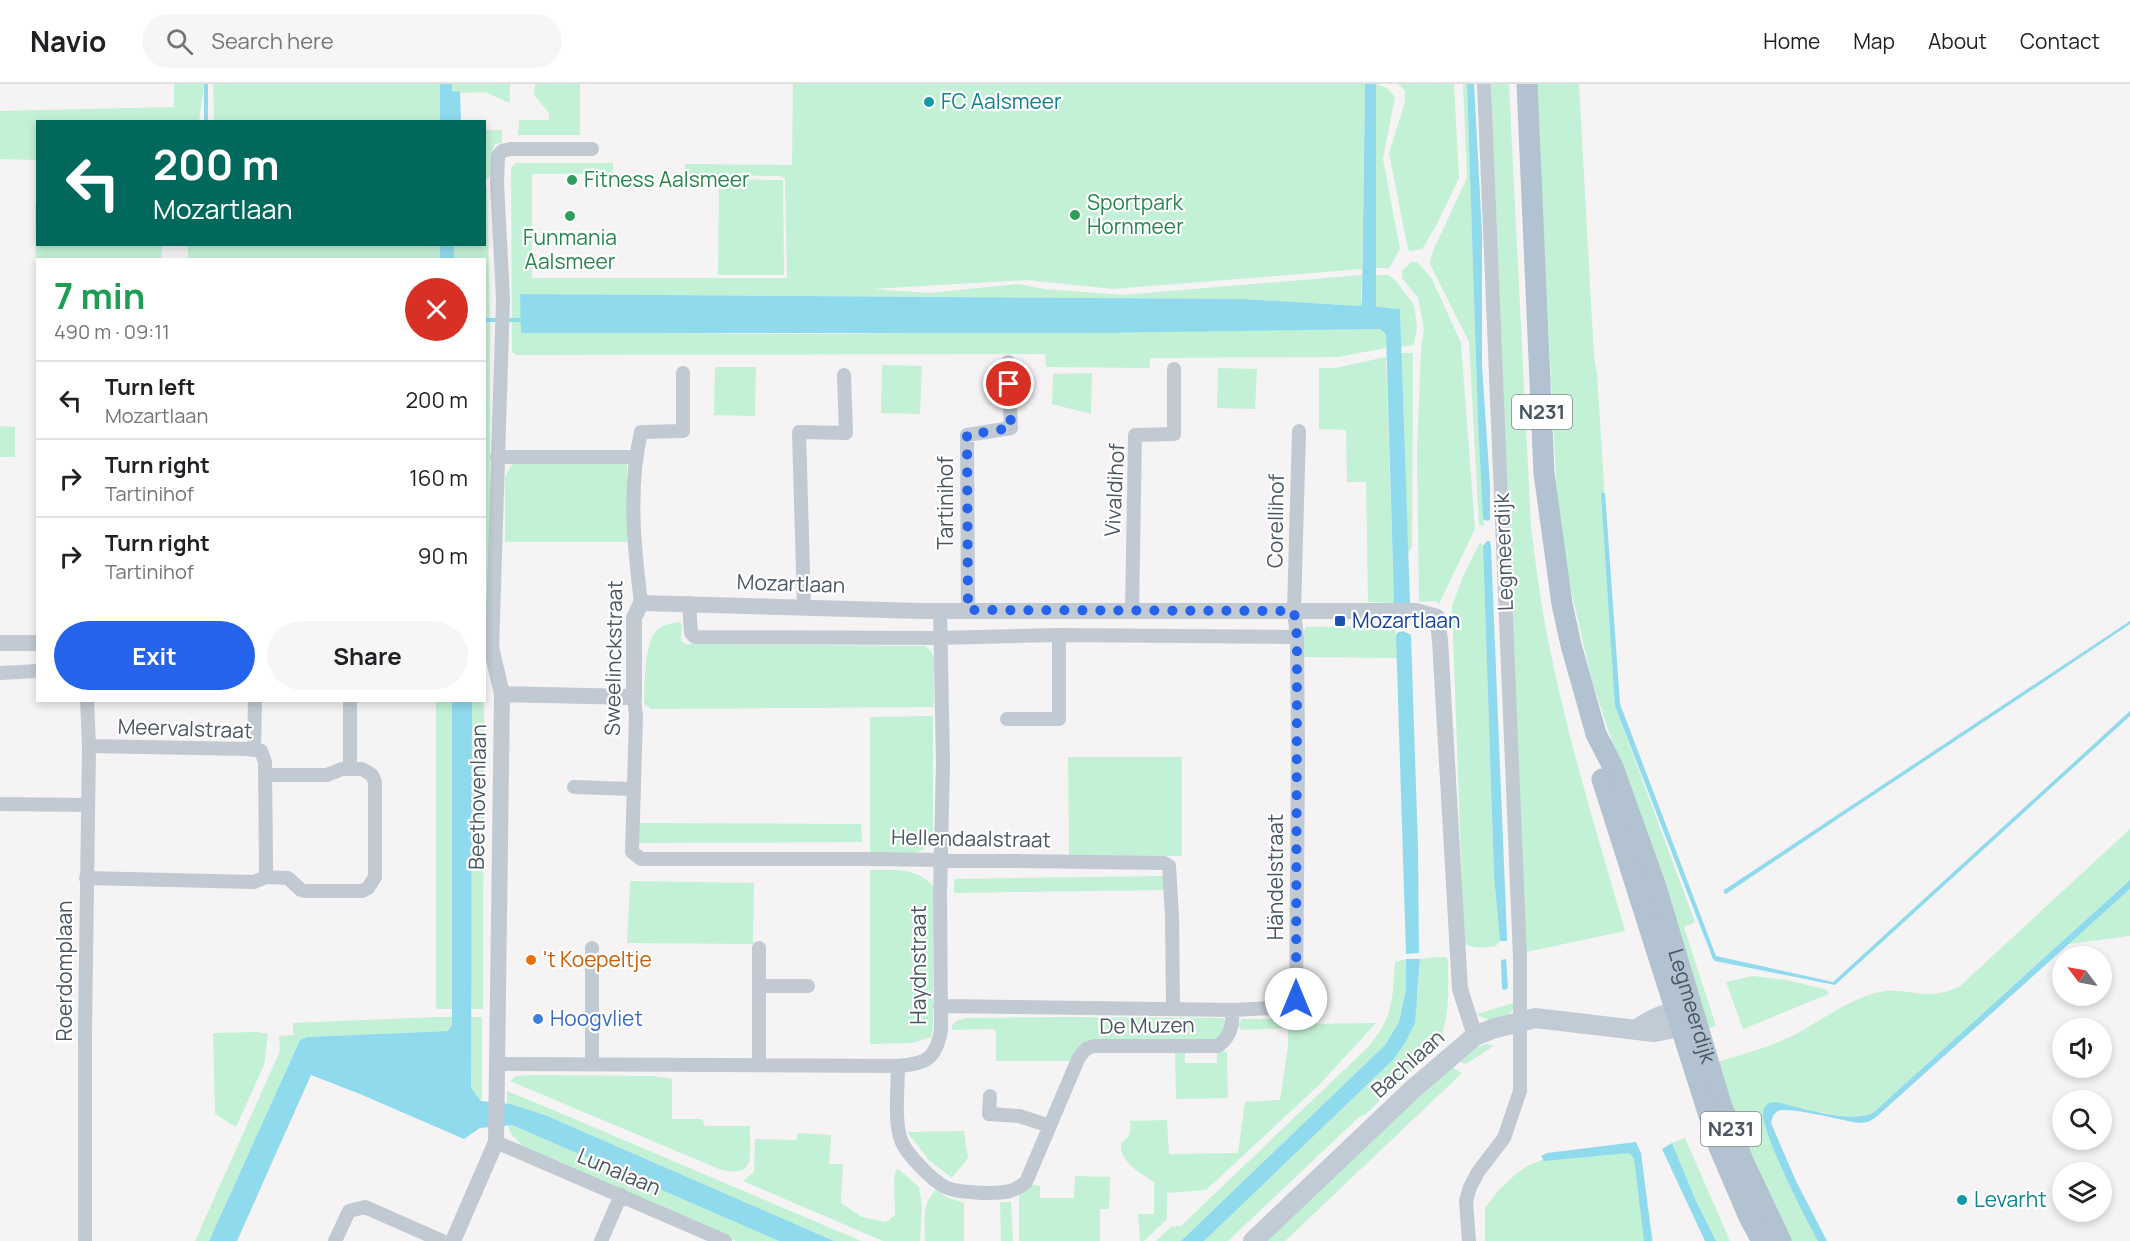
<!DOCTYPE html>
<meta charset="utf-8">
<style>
:root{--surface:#fff;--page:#f6f6f6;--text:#202124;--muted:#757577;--line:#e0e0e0;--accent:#2563eb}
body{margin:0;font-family:Manrope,sans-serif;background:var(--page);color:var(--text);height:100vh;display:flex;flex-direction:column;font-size:22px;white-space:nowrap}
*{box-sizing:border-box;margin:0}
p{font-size:20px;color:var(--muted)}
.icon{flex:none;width:33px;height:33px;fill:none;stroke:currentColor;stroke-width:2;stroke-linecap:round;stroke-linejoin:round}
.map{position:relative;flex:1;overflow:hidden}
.side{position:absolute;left:36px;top:174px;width:450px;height:444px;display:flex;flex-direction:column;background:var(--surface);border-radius:0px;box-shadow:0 3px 9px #0003}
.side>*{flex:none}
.banner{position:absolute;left:36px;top:36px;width:450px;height:126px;border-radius:0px;box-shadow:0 3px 9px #0003;background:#00695c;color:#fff;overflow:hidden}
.needle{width:39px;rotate:302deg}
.fabs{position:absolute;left:2052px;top:862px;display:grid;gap:12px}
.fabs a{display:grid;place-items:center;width:60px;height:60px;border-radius:50%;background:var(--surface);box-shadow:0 3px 9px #0003;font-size:30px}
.pin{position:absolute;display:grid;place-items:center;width:51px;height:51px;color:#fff;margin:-26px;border:3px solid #fff;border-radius:50%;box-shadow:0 2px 6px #0007}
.me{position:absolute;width:66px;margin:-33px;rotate:0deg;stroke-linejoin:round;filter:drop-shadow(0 0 4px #0008)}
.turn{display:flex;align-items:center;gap:21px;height:126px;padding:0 18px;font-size:27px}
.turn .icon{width:78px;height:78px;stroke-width:2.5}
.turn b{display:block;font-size:42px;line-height:51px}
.round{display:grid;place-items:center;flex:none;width:63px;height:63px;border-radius:32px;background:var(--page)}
.head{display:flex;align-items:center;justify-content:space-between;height:102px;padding:0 18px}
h1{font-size:36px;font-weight:700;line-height:45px;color:#1e9e55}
.button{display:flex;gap:12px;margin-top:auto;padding:12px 18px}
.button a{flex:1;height:69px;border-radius:36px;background:var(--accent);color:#fff;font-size:24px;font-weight:700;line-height:69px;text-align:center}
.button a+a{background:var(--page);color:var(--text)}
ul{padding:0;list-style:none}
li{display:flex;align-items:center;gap:18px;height:78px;padding:0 18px;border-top:2px solid var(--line)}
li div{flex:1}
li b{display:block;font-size:22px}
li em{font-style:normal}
header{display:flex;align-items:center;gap:36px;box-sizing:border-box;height:84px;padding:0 30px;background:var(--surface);border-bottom:2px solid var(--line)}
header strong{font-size:28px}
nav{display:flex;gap:33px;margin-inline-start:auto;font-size:21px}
.search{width:420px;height:54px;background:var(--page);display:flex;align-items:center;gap:15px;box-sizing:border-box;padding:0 21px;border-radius:33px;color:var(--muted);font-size:22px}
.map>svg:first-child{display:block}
.green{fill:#c3f1d5}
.water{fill:#90daee}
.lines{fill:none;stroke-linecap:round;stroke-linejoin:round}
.stream{stroke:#90daee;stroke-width:4}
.minor{stroke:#c1cad2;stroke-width:14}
.tertiary{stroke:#c1cad2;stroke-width:16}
.secondary{stroke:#c1cbd6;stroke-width:20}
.primary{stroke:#b3c2d1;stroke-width:21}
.route{stroke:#2563eb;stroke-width:10;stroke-dasharray:0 18}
.culture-dot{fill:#0f9aa8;stroke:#fff;stroke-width:2}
.leisure-dot{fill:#2e9e5b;stroke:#fff;stroke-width:2}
.transit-dot{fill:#1a4fb4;stroke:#fff;stroke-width:2}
.food-dot{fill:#e8710a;stroke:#fff;stroke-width:2}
.shop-dot{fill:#3f7fe0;stroke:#fff;stroke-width:2}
.labels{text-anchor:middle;stroke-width:4.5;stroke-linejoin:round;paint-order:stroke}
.shield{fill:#fff;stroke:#808990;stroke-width:1.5}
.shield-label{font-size:20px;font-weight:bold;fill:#4a5661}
.culture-label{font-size:21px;fill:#0d838f;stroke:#fff;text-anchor:start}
.leisure-label{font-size:21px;fill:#27864d;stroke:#fff;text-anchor:start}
.street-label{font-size:21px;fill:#4a5661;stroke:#fff}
.transit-label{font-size:21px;fill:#164399;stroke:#fff;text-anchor:start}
.food-label{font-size:21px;fill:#c56008;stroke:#fff;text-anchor:start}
.shop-label{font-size:21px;fill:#366cbe;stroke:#fff;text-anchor:start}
</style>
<header>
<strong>Navio</strong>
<div class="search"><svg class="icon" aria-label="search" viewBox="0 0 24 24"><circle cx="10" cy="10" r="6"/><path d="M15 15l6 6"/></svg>Search here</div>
<nav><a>Home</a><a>Map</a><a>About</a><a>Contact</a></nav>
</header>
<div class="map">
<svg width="2130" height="1157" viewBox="0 0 2130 1157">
<rect width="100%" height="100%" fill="#f5f3f3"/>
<path class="green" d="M 174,0 L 204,0 L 199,37 L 38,38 L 37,76 L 0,75 L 0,27 L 174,23 Z
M 213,0 L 440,0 L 440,37 L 214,37 Z
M 452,0 L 510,0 L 510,19 L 485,8 L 460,9 L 452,8 Z
M 535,0 L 580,0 L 580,51 L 518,51 L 519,36 L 549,36 L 549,29 L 534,11 Z
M 793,0 L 1365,0 L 1362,185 L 1113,205 L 1027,196 L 871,205 L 929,209 L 1019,200 L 1044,205 L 1123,211 L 1362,191 L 1361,222 L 1243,215 L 521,210 L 521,248 L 798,250 L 1380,245 L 1386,249 L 1386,264 L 1337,273 L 1150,274 L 1150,284 L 1046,283 L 1045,270 L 517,271 L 512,268 L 511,84 L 516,79 L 613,79 L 613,90 L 532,90 L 532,194 L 787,194 L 785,95 L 780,92 L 685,91 L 685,80 L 792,81 Z
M 1376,0 L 1387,4 L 1395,13 L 1383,75 L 1400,165 L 1389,184 L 1376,184 Z
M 1398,0 L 1454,0 L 1459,94 L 1436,142 L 1422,165 L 1409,167 L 1406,156 L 1389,69 L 1405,18 L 1405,7 Z
M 1463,0 L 1467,0 L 1478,337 L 1484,442 L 1479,441 L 1469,258 L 1430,180 L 1432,169 L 1467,94 Z
M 1491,0 L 1509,0 L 1531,443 C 1536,483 1541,522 1549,560 C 1568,657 1598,752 1625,847 L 1526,868 Z
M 1536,0 L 1579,0 L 1594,273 L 1597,290 L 1618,621 L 1615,622 L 1695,838 L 1684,843 L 1716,942 L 1707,945 L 1592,597 L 1563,471 L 1558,432 Z
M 485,46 L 502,46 L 502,59 L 495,60 L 492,68 L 492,90 L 487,95 L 485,95 Z
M 719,95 L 783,96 L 784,191 L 718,191 Z
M 487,103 L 490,236 L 490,525 L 488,542 L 485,545 L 484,176 L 454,175 L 454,161 L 484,160 L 484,104 Z
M 37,118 L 38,160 L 162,161 L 161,175 L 38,176 L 37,248 L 35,121 Z
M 188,161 L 440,161 L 440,175 L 188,176 Z
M 1411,178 L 1417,178 L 1432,195 L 1461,259 L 1475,445 L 1439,520 L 1435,517 L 1419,518 L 1417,366 L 1421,265 L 1424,246 L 1418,214 L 1402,194 L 1402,187 Z
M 1376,191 L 1388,191 L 1396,197 L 1414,221 L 1417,242 L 1414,261 L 1401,263 L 1400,225 L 1376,224 Z
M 1401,269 L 1413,269 L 1412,463 L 1408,469 Z
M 1386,273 L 1394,519 L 1368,518 L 1366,398 L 1347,398 L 1346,346 L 1319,345 L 1319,284 L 1335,284 Z
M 882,281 L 922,282 L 920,330 L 881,329 Z
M 715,283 L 756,283 L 755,332 L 714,331 Z
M 1218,284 L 1257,285 L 1255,325 L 1217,324 Z
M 1092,289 L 1091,330 L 1052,320 L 1053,290 Z
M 0,342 L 15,343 L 15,373 L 0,373 Z
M 624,376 L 627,380 L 628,458 L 505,458 L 505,392 L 513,379 Z
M 1480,458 L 1483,462 L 1494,792 L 1500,857 L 1496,862 C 1485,864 1473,865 1464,859 L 1452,522 L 1464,490 Z
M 679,538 L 682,541 L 681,557 L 686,560 L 925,562 L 931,567 L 934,574 L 934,623 L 651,625 L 644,620 C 645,602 643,552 661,543 C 666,540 673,539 679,538 Z
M 1395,542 L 1397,574 L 1304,573 L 1304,547 L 1306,543 Z
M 484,616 L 483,925 L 470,925 L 472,617 Z
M 436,617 L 452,617 L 452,925 L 437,925 L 436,921 Z
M 933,632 L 933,756 C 919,776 892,771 870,772 L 870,633 Z
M 1068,673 L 1182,673 L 1182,772 L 1069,772 Z
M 639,739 L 861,740 L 862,758 L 638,759 Z
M 2130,745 L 2130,796 L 1874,1028 C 1855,1040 1799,1023 1776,1018 L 1765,1043 L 1789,1100 L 1818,1157 L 1790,1157 L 1739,1044 L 1717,978 C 1744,970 1771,963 1796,950 C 1822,936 1849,915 1879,908 C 1910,902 1926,919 1960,902 Z
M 870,786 C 893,786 916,783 933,802 L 933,942 L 931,953 L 912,959 L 870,960 Z
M 1166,792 L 1166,806 L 954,809 L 954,795 Z
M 630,797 L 754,799 L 753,860 L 627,859 Z
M 2130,805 L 2130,852 L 2068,860 Z
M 1437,873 L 1446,873 L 1448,876 C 1448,900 1450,927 1442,950 C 1434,969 1382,1014 1365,1031 L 1359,1033 L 1228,1157 L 1204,1157 L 1393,976 L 1418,909 L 1420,875 Z
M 1406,875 L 1406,905 L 1399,938 L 1385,961 L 1181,1157 L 1156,1157 L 1171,1143 L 1181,1142 L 1367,964 C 1394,933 1392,917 1395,878 Z
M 1753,892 L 1787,896 L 1827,906 L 1829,910 L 1743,945 L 1726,898 Z
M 1513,919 L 1514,924 C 1507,937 1487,939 1477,930 Z
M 438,933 L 452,933 L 452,941 L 448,947 L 307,953 L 300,956 L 209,1157 L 195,1157 L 280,967 L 279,952 L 293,951 L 293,939 Z
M 470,933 L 482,933 L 482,1017 L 470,1004 Z
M 1062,933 L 1223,934 L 1228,940 L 1220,954 L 1213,955 L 1092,957 L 1072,977 L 996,977 L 996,947 L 993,945 L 952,946 L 952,941 L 957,937 L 966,934 Z
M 1242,935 L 1284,935 L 1304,940 L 1376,939 L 1320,1000 L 1206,1106 L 1167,1109 L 1167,1135 L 1144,1157 L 1140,1157 L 1138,1130 L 1154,1130 L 1154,1098 C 1139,1088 1119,1078 1121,1059 C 1131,1052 1131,1048 1130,1037 L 1167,1036 L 1169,1070 L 1238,1069 L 1245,1018 L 1280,1016 L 1288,962 L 1288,944 L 1241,946 L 1238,941 Z
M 257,948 L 268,950 L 264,981 L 236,1043 L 215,1030 L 213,949 Z
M 1486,960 L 1494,962 L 1466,980 L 1458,977 L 1473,965 Z
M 1185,967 L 1185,979 L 1217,979 L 1217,967 L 1227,968 L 1228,1014 L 1176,1015 L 1175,968 Z
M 1451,983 L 1462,989 L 1285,1157 L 1263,1157 L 1407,1019 Z
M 535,991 L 652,992 L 672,995 L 672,1035 L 702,1035 L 705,1042 L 750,1042 C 749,1070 758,1096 719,1085 L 510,997 L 516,992 Z
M 507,1007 L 551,1025 L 861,1157 L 834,1157 L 545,1031 L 507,1020 Z
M 508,1041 L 512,1041 L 779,1157 L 736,1157 L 525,1064 L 511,1050 Z
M 964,1047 L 968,1074 L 952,1094 L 929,1076 L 907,1048 Z
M 797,1049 L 831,1051 L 829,1080 L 843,1080 L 841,1119 L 862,1133 L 886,1138 L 895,1131 L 894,1094 L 897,1084 L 919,1103 L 922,1122 L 920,1157 L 883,1157 L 743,1097 L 754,1088 L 755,1055 L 797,1056 Z
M 1685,1054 L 1730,1157 L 1716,1157 L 1696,1117 L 1672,1059 Z
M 1640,1066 L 1653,1157 L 1485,1157 L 1485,1124 L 1498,1107 L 1517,1089 L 1529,1081 L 1550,1073 Z
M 1075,1092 L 1110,1093 L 1109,1125 L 1100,1125 L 1100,1157 L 1019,1157 L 1019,1110 C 1026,1104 1030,1099 1040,1102 L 1040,1114 L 1074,1114 Z
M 936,1106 L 948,1114 L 964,1119 L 964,1157 L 925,1157 C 925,1138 921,1120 936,1106 Z
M 1000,1118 L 1011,1118 L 1013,1157 L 1001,1157 Z"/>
<path class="water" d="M 440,0 L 452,0 L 452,7 L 460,8 L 461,37 L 440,37 Z
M 1365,0 L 1376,0 L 1376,223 L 1400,225 L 1410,519 L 1394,519 L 1386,250 L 1380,245 L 1089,249 L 521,249 L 520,210 L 1243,215 L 1361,222 L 1362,217 Z
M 1467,0 L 1474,0 L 1482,149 L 1482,281 L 1490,402 L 1490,436 L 1487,437 L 1483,435 L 1478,337 Z
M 440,161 L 454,161 L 454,175 L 440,175 Z
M 1601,409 L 1605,409 L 1620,620 L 1716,872 L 1833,898 L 2130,627 L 2130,632 L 1835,901 L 1715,877 L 1713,875 L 1615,622 Z
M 1487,457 L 1490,457 L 1491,463 L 1507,854 L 1507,857 L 1500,857 L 1494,792 L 1483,462 Z
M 2130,537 L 2130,540 C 1996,631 1860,719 1726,810 L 1724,809 L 1724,806 Z
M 1403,547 L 1411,551 L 1418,764 L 1419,869 L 1406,870 L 1396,552 L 1397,549 Z
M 452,616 L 472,617 L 471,1004 L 481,1017 L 510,1020 L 545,1031 L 834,1157 L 779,1157 L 512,1041 L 480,1044 L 464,1055 L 360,1010 L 311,991 L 237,1157 L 209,1157 L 300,956 L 307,953 L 448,947 L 452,941 Z
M 2130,796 L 2130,805 L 1875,1034 L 1868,1038 L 1859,1039 C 1844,1037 1788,1022 1778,1027 C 1773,1030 1772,1034 1771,1039 L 1796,1097 L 1827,1157 L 1818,1157 C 1807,1138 1761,1047 1763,1029 C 1764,1021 1769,1018 1776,1018 C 1800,1023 1853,1041 1874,1028 Z
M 1406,875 L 1420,875 L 1415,939 L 1405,959 L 1393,976 L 1204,1157 L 1181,1157 L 1385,961 L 1399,938 L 1406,905 Z
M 1506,875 L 1508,904 L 1505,906 L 1502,905 L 1501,876 Z
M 1636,1058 L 1641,1069 L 1652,1157 L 1644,1157 L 1634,1074 L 1629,1069 L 1544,1077 L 1541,1072 L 1547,1069 Z
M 1672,1059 L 1696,1117 L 1716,1157 L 1705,1157 L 1663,1067 L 1662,1065 Z"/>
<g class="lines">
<path class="stream" d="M 206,38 L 206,0
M 484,236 L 499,236
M 506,236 L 521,236"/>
<path class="minor" d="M 497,373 L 635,373
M 641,519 C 634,462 628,404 641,348 L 683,347 L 683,289
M 689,519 L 691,549 L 695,553 L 940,554 L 1059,551 L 1297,553
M 804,523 L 799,348 L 846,349 L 844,291
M 968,526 L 967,351 L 1011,344 L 1008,278
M 1132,528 L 1135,351 L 1174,350 L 1174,285
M 492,567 L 503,215 L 497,99 L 498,72 L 502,67 L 510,65 L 592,65
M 0,589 L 38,587
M 634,613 L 636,632 L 632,768 L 641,775 L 868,775 L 1164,779 L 1169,782 L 1172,832 L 1173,924
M 1007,635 L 1059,635 L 1059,551
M 254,666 L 255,616
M 350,685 L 350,616
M 265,691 L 327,691 L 342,685 L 362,685 L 372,691 L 375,698 L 375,793 L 368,804 L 362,807 L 305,807 L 301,806 L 288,794 L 266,793
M 574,703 L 633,705
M 0,720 L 88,721
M 86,794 L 254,798 L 266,793 L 266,782 L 265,678 L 261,667 L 247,665 L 89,662
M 592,864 L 592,980
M 759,902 L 808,902
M 940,922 L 1232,926 L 1291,923 L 1296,915 L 1298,672 L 1297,553 L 1294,527 L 1299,347
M 496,980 L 898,982 C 926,980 936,975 941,946 L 940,809 L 943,679 L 940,526
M 759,981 L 759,864
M 898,982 C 898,1003 894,1037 901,1056 C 906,1070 932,1096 945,1103 C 958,1109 991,1110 1005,1108 C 1013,1107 1020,1103 1026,1098 L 1079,973 L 1086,965 L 1094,962 L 1218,962 C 1231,952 1233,941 1232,926
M 990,1012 L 989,1030 L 1019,1032 L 1050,1042
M 496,1058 L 725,1157
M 85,1157 L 85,947 L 89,662 L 87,616
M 335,1157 L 349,1127 L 365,1123 L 442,1157
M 601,1157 L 621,1111
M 1469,1157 L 1466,1117 L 1470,1103 L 1478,1088 L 1504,1054 L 1520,1007 L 1520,874 L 1484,0"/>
<path class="tertiary" d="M 0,559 L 38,559
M 502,610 L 634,613 L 634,534 L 641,519 L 920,527 L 1416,527 L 1437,533 L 1440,556 L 1460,905 L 1475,952
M 453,1157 L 496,1058 L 502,610 L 492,567 L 484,566"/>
<path class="secondary" d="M 1636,946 C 1654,933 1669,926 1692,928
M 1253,1157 L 1414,1004 L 1475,952 L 1492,945 L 1535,934 L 1654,948 L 1681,943 L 1691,931"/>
<g class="primary">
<path id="s1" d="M 1527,0 L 1544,389 L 1562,520 L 1571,561 L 1596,650 L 1613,683 L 1656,803 L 1721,1020 L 1744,1079 L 1781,1157"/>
<path d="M 1602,695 L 1719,1063 L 1749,1133 L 1762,1157"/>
</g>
</g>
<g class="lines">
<path class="route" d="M 1009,300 L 1011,344 L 967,351 L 968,526 L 1294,527 L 1297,553 L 1297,610 L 1296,915"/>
</g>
<g class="culture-dot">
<circle cx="929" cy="18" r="6"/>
<circle cx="1962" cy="1116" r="6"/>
</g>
<g class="leisure-dot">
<circle cx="572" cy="96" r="6"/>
<circle cx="1075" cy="131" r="6"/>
<circle cx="570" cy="132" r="6"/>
</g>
<rect class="transit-dot" x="1334" y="531" width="12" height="12" rx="3"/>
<circle class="food-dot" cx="531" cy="876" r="6"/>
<circle class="shop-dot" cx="538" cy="935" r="6"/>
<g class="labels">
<g class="shield">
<rect x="1512" y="311" width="60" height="34" rx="4.5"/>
<rect x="1701" y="1028" width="60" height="34" rx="4.5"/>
</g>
<g class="shield-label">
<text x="1542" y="335">N231</text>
<text x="1731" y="1052">N231</text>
</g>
<g class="culture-label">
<text x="941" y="25">FC Aalsmeer</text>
<text x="1974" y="1123">Levarht</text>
</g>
<g class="leisure-label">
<text x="584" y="103">Fitness Aalsmeer</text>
<text x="1087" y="126">Sportpark<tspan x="1087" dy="24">Hornmeer</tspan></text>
<text x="570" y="161" text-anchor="middle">Funmania<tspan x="570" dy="24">Aalsmeer</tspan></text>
</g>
<g class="street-label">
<text transform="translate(1115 406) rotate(-87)" y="7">Vivaldihof</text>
<text transform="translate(946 419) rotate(-90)" y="7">Tartinihof</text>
<text transform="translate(1276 437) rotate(-89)" y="7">Corellihof</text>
<text transform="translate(1504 468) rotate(-92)" y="7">Legmeerdijk</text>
<text transform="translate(791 500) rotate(2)" y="7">Mozartlaan</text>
<text transform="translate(614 574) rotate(-89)" y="7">Sweelinckstraat</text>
<text transform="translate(185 645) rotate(2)" y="7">Meervalstraat</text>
<text transform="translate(478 713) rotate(-89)" y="7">Beethovenlaan</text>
<text transform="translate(971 755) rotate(1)" y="7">Hellendaalstraat</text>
<text transform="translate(1276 793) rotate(-90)" y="7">Händelstraat</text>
<text transform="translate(919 881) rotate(-90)" y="7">Haydnstraat</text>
<text transform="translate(65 887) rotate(-90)" y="7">Roerdomplaan</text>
<text dy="7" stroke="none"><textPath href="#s1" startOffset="945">Legmeerdijk</textPath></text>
<text transform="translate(1147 942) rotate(-1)" y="7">De Muzen</text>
<text transform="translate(1408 980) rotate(-42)" y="7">Bachlaan</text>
<text transform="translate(619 1088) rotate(23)" y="7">Lunalaan</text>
</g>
<g class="transit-label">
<text x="1352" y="544">Mozartlaan</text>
</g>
<g class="food-label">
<text x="543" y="883">'t Koepeltje</text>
</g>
<g class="shop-label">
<text x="550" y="942">Hoogvliet</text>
</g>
</g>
</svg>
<div class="fabs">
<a><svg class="needle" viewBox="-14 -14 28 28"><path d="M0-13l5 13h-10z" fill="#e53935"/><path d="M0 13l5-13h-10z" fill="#757577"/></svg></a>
<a><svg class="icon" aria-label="sound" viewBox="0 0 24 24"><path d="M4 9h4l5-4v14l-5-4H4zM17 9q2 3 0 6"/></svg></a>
<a><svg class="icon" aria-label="search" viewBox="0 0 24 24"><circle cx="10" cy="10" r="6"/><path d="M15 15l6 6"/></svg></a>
<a><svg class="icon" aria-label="layers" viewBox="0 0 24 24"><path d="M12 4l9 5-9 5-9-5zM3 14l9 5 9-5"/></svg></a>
</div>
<div class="pin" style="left:1009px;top:300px;background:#d93025"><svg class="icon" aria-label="arrive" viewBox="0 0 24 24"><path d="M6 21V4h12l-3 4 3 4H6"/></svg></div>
<svg class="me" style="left:1296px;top:915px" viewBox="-20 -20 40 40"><circle r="19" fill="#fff"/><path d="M0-13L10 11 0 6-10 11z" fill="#2563eb"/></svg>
<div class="banner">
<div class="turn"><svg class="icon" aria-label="left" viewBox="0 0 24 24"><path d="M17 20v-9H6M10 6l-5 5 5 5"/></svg><div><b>200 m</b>Mozartlaan</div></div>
</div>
<section class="side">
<div class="head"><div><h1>7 min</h1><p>490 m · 09:11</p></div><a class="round" style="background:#d93025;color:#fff"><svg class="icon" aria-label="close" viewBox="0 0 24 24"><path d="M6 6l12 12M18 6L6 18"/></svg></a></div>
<ul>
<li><svg class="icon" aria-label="left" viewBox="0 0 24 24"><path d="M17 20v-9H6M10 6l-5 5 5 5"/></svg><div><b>Turn left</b><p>Mozartlaan</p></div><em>200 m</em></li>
<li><svg class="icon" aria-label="right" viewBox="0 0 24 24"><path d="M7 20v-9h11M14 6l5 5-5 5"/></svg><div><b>Turn right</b><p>Tartinihof</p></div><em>160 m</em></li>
<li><svg class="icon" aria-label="right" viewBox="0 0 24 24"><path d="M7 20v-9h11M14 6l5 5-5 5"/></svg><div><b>Turn right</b><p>Tartinihof</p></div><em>90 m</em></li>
</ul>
<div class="button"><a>Exit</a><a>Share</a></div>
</section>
</div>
